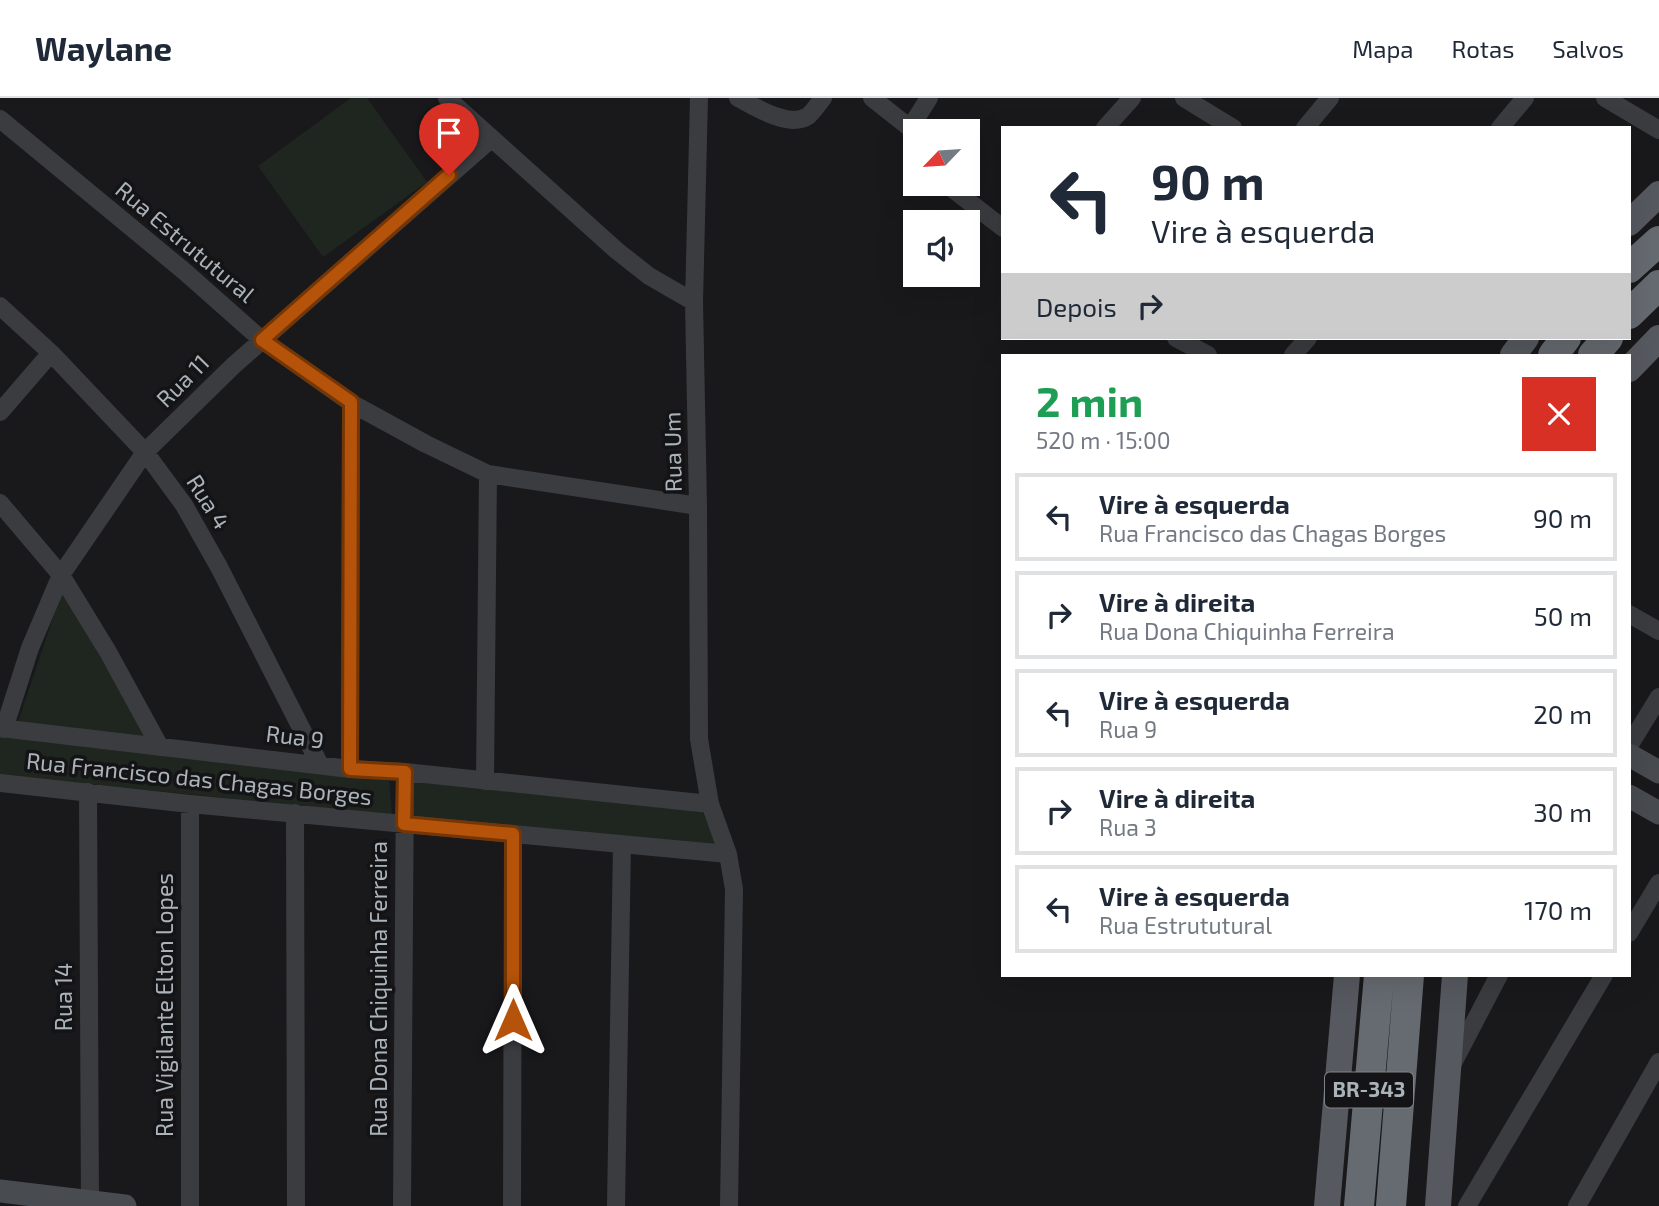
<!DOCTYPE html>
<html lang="pt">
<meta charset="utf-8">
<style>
:root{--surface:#fff;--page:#f2f2f3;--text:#1f2937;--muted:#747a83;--line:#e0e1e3}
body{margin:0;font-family:"Exo 2",sans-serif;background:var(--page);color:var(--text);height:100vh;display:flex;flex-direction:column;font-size:26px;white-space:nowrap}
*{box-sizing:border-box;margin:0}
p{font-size:23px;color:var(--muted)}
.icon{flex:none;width:38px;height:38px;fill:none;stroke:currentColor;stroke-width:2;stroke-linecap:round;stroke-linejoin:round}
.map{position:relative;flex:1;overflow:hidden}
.sheet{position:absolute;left:1001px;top:256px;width:630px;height:623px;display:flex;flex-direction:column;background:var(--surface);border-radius:0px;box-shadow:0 7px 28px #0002}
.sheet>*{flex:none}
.hud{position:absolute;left:1001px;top:28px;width:630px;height:214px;border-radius:0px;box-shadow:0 7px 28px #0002;background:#fff;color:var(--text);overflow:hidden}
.needle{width:46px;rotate:245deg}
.tools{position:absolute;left:903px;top:21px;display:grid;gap:14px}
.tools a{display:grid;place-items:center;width:77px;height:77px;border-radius:0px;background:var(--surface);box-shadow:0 7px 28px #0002;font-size:35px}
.pin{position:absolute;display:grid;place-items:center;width:60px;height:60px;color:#fff;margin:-72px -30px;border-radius:50% 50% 50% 0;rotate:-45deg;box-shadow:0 0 7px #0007}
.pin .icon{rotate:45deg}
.me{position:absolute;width:77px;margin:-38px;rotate:0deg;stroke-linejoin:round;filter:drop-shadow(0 0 5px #0008)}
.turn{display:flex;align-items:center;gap:24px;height:147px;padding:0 35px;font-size:32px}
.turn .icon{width:91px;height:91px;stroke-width:2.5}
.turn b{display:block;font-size:49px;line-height:60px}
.then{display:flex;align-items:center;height:66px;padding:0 35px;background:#0003;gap:14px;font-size:26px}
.round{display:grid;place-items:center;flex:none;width:74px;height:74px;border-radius:0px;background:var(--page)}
.overview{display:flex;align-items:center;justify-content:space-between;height:119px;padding:0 35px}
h1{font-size:42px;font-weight:700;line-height:52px;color:#1e9e55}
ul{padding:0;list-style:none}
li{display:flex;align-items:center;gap:21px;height:88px;margin:0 14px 10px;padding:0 21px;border:4px solid var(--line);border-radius:0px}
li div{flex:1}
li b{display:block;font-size:26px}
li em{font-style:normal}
header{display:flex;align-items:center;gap:42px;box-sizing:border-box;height:98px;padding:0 35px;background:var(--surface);border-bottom:2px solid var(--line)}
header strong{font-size:33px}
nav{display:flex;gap:38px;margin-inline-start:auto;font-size:24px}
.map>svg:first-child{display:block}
.green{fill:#1f261f}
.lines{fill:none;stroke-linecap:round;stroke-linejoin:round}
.street{stroke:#3a3c40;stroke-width:18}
.secondary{stroke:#484b50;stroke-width:23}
.primary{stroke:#56595f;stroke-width:26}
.highway{stroke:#666b71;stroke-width:30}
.route-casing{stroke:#753606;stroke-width:18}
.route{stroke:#b45309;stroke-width:12}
.labels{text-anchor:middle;stroke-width:7;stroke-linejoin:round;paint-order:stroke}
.shield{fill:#141416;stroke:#7e8389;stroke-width:2}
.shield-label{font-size:21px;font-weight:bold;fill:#abb3ba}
.street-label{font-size:23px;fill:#abb3ba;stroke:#141416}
</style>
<header>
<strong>Waylane</strong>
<nav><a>Mapa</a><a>Rotas</a><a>Salvos</a></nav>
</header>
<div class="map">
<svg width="1659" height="1108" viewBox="0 0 1659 1108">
<rect width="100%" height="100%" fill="#19191b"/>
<path class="green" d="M 351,0 L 367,0 L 427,84 L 323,159 L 258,68 Z
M 62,493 L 147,640 L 18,624 Z
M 0,638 L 389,682 L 392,717 L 0,677 Z
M 411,678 L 700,708 L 717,748 L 412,720 Z"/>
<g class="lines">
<path class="street" d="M 447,0 L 616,152 L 649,178 L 694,204
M 699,0 L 694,204 L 698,408 L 699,641 L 710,706 L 728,756 L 734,791 L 729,1108
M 738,0 C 754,8 789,31 808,18 C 814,13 818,6 823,0
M 872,0 L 910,30 L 915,40
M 1184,0 L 1233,30
M 1605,0 L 1659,32
M 0,21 L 184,173 L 262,242 L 351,305 L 426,346 L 488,376 L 698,408
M 910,30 L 929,0
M 1105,30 L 1132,0
M 1305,30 L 1330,0
M 1500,30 L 1525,0
M 946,86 L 1003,130
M 0,208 L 51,255 L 145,354 L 184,407 L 219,469 L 320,667
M 1176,240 L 1208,257
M 1293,257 L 1308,240
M 0,314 L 51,255
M 0,405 L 61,477 L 108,554 L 160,649
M 1629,516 L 1659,533
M 0,630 L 350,671 L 405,674 L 710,706
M 4,631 L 30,550 L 61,477 L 145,354 L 234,267 L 491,41
M 1629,648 L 1659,599
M 350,671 L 351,305
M 485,683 L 488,376
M 0,685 L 190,706 L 728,756
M 88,694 L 90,1108
M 295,715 L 296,1108
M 1629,835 L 1659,785
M 1453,965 L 1499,877
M 190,1108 L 190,706
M 402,1108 L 405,674
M 512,1108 L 513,736
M 616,1108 L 622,746
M 1467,1108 L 1604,877
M 1577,1108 L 1659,964"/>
<path class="secondary" d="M 1629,657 L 1659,674
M 1629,698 L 1659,715
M 0,1093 L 125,1108"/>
<path class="primary" d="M 1629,125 L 1659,96
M 1513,257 L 1526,240
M 1629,271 L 1659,240
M 1327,1108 L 1347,877
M 1438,1108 L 1455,877"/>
<path class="highway" d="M 1629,170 L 1659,143
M 1629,216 L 1659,187
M 1553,257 L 1566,240
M 1593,257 L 1608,240
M 1359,1108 L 1379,877
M 1391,1108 L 1409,877"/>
</g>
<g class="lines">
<defs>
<path id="route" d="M 449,77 L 262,242 L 351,304 L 350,671 L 405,674 L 404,726 L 513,736 L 513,922"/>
</defs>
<use href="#route" class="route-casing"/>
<use href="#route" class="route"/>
</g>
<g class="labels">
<rect class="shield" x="1325" y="974.5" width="88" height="35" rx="5"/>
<g class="shield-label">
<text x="1369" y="999">BR-343</text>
</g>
<g class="street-label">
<text transform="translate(185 144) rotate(40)" y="8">Rua Estrututural</text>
<text transform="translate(183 283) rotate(-45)" y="8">Rua 11</text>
<text transform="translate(673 354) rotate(-91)" y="8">Rua Um</text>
<text transform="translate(208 404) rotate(58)" y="8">Rua 4</text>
<text transform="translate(295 639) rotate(7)" y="8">Rua 9</text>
<text transform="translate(199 681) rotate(6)" y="8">Rua Francisco das Chagas Borges</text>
<text transform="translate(379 891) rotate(-90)" y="8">Rua Dona Chiquinha Ferreira</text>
<text transform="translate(64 899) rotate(-90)" y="8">Rua 14</text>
<text transform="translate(165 907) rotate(-90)" y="8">Rua Vigilante Elton Lopes</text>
</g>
</g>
</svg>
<div class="tools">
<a><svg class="needle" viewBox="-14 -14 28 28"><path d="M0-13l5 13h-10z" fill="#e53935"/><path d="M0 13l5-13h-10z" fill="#747a83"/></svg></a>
<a><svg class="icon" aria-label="sound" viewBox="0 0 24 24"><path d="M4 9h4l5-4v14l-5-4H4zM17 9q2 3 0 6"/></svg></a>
</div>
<div class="pin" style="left:449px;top:77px;background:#d93025"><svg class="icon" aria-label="arrive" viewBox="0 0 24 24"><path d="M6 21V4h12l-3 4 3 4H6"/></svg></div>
<svg class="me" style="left:513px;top:922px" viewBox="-20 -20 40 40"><path d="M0-17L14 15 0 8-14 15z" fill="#b45309" stroke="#fff" stroke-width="4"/></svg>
<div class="hud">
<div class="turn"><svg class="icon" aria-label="left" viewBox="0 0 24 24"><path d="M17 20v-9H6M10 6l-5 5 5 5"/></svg><div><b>90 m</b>Vire à esquerda</div></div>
<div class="then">Depois<svg class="icon" aria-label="right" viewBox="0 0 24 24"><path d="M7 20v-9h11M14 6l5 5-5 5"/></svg></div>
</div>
<section class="sheet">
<div class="overview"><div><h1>2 min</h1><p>520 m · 15:00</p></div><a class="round" style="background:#d93025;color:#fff"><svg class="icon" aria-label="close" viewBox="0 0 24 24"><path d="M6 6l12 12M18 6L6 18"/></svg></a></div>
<ul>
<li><svg class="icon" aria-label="left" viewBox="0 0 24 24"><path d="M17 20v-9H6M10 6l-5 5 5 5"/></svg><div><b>Vire à esquerda</b><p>Rua Francisco das Chagas Borges</p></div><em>90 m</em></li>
<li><svg class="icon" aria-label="right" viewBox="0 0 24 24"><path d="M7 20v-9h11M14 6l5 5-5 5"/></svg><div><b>Vire à direita</b><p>Rua Dona Chiquinha Ferreira</p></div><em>50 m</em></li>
<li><svg class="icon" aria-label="left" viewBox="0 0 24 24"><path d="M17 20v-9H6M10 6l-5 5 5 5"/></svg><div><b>Vire à esquerda</b><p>Rua 9</p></div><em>20 m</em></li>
<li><svg class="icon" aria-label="right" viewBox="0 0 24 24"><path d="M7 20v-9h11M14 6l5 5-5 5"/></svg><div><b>Vire à direita</b><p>Rua 3</p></div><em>30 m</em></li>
<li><svg class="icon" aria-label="left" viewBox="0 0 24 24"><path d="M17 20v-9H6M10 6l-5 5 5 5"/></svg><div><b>Vire à esquerda</b><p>Rua Estrututural</p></div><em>170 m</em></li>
</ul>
</section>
</div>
